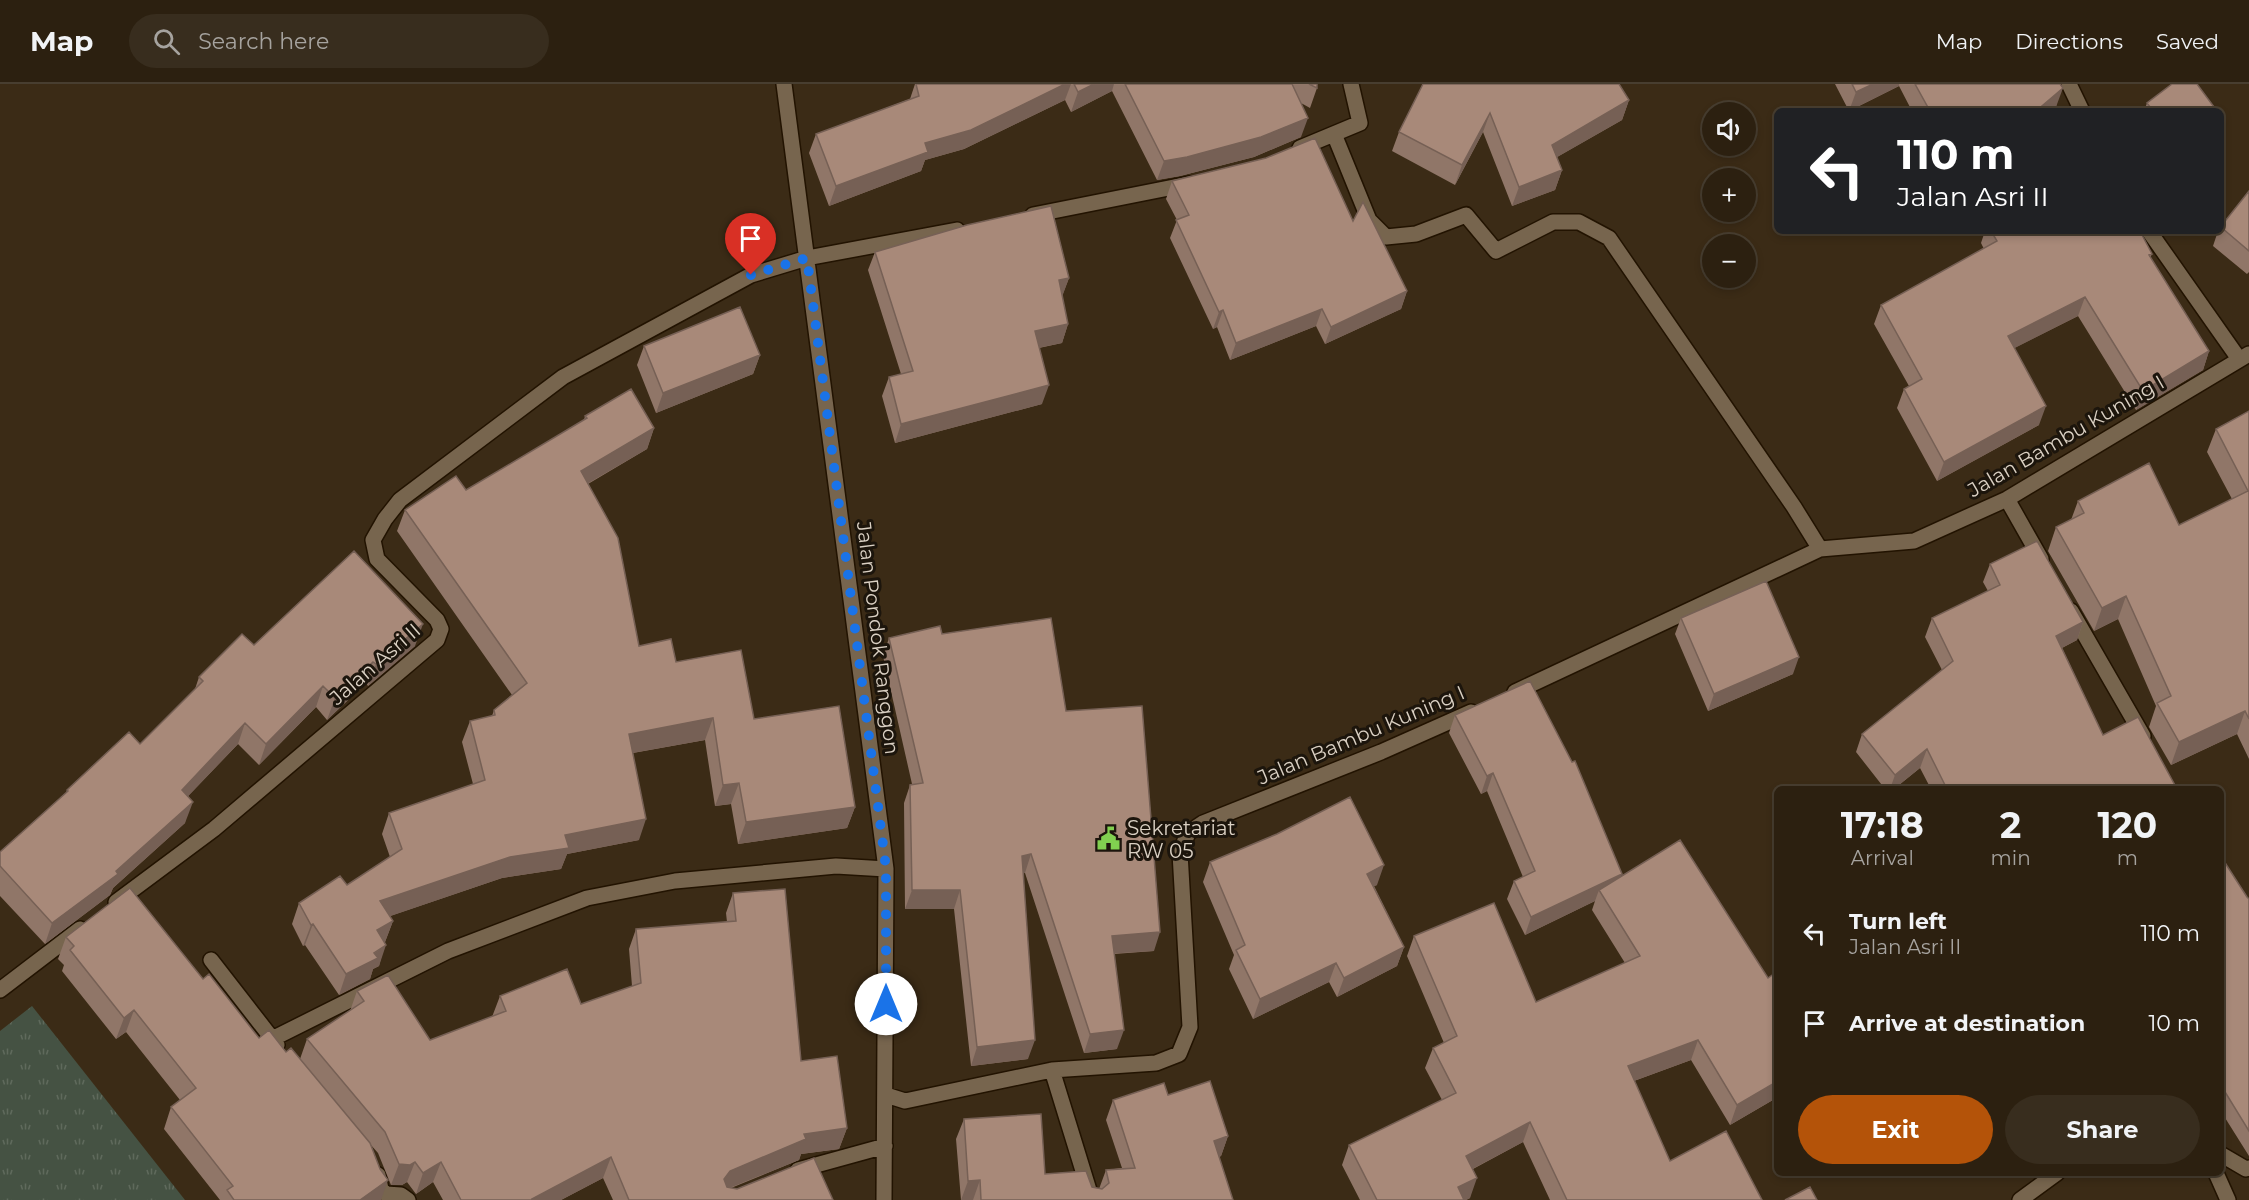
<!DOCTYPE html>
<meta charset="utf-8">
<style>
:root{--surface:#2c2010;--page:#382d1e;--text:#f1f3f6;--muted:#a6a39f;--line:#483e30;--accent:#b45309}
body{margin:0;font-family:Montserrat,sans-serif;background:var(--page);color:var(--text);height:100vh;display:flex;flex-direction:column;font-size:22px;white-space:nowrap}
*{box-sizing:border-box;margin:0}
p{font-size:20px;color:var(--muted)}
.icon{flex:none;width:33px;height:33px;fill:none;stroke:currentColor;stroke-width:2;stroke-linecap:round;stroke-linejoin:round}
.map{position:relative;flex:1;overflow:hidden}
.details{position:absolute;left:1774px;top:702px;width:450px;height:390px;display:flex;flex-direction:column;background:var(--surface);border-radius:9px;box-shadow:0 3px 9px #0003,0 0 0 2px var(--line)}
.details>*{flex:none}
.banner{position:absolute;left:1774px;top:24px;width:450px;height:126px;border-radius:9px;box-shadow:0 3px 9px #0003,0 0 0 2px var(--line);background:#202124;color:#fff;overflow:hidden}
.tools{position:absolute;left:1702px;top:18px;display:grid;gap:12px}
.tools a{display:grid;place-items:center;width:54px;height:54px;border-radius:50%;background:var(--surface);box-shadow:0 3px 9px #0003,0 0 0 2px var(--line);font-size:30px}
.pin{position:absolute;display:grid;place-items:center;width:51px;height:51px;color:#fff;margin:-62px -26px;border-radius:50% 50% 50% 0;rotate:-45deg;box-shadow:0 0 6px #0007}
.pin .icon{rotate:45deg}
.me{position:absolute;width:66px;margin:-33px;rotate:0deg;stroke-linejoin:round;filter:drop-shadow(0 0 4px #0008)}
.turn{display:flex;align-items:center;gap:21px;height:126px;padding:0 24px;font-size:27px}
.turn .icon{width:78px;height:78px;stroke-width:2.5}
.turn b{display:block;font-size:42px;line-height:51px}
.eta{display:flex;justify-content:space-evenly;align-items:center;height:102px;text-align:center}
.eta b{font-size:36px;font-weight:700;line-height:42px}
.action{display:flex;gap:12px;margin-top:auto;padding:12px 24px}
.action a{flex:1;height:69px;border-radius:36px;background:var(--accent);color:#fff;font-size:24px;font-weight:700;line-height:69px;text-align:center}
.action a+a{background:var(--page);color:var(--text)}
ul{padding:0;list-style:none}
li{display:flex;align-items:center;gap:18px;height:90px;padding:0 24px}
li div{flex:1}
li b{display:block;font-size:22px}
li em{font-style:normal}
header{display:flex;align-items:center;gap:36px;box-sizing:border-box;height:84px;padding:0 30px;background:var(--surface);border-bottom:2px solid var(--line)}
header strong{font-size:28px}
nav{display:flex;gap:33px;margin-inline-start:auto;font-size:21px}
.search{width:420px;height:54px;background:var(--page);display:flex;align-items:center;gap:15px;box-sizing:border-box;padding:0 21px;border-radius:33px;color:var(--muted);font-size:22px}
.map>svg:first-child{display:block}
.park{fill:url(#park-tufts)}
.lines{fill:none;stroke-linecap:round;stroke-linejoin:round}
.minor-casing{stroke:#221301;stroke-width:18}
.minor{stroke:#77654e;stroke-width:15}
.wall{fill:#907668}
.shaded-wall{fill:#766055}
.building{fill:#a88979;stroke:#766055;stroke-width:1.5}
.route{stroke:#1a73e8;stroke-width:10;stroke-dasharray:0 18}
.labels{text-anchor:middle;stroke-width:6;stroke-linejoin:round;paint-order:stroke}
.street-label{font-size:20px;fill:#dad0c3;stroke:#1c150c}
.poi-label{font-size:20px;fill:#dad0c3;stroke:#1c150c;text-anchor:start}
</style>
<header>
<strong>Map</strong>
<div class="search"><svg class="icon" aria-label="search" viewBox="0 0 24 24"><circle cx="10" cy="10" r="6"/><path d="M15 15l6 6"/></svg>Search here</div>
<nav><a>Map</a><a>Directions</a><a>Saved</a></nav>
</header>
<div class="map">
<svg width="2249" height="1116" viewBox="0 0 2249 1116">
<defs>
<pattern id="park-tufts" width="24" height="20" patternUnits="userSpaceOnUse" patternTransform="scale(1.5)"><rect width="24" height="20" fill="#455243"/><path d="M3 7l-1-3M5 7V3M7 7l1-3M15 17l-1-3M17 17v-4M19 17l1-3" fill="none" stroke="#5f6a5c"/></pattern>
</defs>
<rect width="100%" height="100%" fill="#3b2b16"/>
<path class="park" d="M 32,922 L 185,1116 L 0,1116 L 0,947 Z"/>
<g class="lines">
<defs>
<path id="minor" d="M 784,0 L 886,785 L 884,1116
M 2069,0 L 2082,27
M 1334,50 L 1369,136 L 1386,153 L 1416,150 L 1466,131 L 1496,167 L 1553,138 L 1579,138 L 1609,154 L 1794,423 L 1820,465
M 1300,64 L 1360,39 L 1351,0
M 1033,131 L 1189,100
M 2149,147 L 2239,275
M 2007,415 L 2041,475
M 2071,527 L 2143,652
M 1515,608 L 1820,465 L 1914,457 L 2007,415 L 2249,270
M 116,818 L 214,745 L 437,556 L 441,545 L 437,536 L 377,475 L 373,456 L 385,435 L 400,416 L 563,293 L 751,191 L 807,174 L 957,146
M 211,876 L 277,961
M 0,906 L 80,845
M 272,955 L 448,867 L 587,814 L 675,797 L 836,782 L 886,785
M 1052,986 L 1092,1116
M 886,1011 L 905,1017 L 1052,986 L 1156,979 L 1179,970 L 1190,943 L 1180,769 L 1188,749 L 1203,739 L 1381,668 L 1471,628
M 2222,1071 L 2246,1085 L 2249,1084
M 798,1086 L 885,1062
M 2216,1089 L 2228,1116
M 378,1091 L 381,1105 L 386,1110 L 401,1111 L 408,1116
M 2020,1116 L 2057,1089"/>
</defs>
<use href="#minor" class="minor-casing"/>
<use href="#minor" class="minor"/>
</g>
<path class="wall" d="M 915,0 L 1317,0 L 1317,4 L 1310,24 L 1301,19 L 1301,53 L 1254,73 L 1180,92 L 1157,96 L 1112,7 L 1071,28 L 1065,16 L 964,65 L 925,76 L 921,87 L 829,122 L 809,69 L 816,50 L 910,15 Z
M 1423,0 L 1629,16 L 1622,36 L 1557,73 L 1562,86 L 1555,106 L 1512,122 L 1483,48 L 1455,101 L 1392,67 L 1399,48 Z
M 1835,0 L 2060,0 L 2056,23 L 2052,27 L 1912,27 L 1899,2 L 1849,27 Z
M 2147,19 L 2217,27 L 2144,27 Z
M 1172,97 L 1353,137 L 1407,207 L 1401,225 L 1325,260 L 1316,242 L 1230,276 L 1217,243 L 1213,245 L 1170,154 L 1177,136 L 1166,115 Z
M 2249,107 L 2249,188 L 2247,190 L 2213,162 L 2218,147 L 2222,147 L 2222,141 Z
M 1985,147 L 2140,147 L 2152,170 L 2150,174 L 2209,267 L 2203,286 L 2136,326 L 2078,232 L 2014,264 L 2039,341 L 1937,397 L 1897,324 L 1904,305 L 1909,302 L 1874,240 L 1881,221 L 1984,165 L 1981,159 Z
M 875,168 L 1069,194 L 1062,212 L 1068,240 L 1062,259 L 1039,264 L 1042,320 L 895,359 L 882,312 L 889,293 L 901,290 L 868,186 Z
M 644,262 L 760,271 L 753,290 L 656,329 L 637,281 Z
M 2249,327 L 2249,675 L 2237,650 L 2171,681 L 2149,643 L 2156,622 L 2118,535 L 2094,547 L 2048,467 L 2056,443 L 2071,436 L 2078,417 L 2179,441 L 2232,415 L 2207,368 L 2216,345 Z
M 585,332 L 654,344 L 647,365 L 588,400 L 639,562 L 676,578 L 754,635 L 855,723 L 847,744 L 738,760 L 731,720 L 715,722 L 705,656 L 633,669 L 639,756 L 567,770 L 561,785 L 502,794 L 390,832 L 393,837 L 385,858 L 379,882 L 373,885 L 370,895 L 339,911 L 305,861 L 303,862 L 292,840 L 299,819 L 347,801 L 390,773 L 382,750 L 389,729 L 473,700 L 462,658 L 470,637 L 492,632 L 494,626 L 512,611 L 397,447 L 405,426 L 466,406 L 584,336 Z
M 1990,480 L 2083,538 L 2077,556 L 2062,564 L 2103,651 L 2177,705 L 1931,705 L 1920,684 L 1894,705 L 1885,705 L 1856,668 L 1862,650 L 1942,586 L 1925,553 L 1932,534 L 1988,507 L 1983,498 Z
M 1681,534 L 1793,590 L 1708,627 L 1675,550 Z
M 942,550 L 1066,627 L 1154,867 L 1114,870 L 1117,965 L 1084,969 L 1025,789 L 1023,789 L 1028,975 L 971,982 L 954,825 L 905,825 L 904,719 L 910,701 L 912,700 L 883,572 L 889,554 Z
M 254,561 L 415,562 L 368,602 L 366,599 L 327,636 L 316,623 L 259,681 L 238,660 L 188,712 L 185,739 L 113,804 L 110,811 L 45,860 L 0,812 L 0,768 L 66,709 L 67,706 L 140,660 L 195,605 L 199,593 Z
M 1455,631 L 1621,793 L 1768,894 L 1778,887 L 1778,1013 L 1730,1041 L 1691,976 L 1634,997 L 1670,1077 L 1762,1116 L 1550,1116 L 1523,1058 L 1473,1085 L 1470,1114 L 1466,1116 L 1360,1116 L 1342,1081 L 1349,1061 L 1442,1016 L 1425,984 L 1433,964 L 1444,959 L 1407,872 L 1414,852 L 1536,918 L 1625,879 L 1592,826 L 1595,817 L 1525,851 L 1507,815 L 1514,797 L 1523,793 L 1487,707 L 1481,710 L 1449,649 Z
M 2222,774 L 2247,813 L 2249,815 L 2249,1072 L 2222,1029 Z
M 1210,778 L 1377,801 L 1374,802 L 1404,863 L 1397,882 L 1337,913 L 1329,898 L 1253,935 L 1229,885 L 1234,871 L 1203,798 Z
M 733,809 L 801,977 L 847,1044 L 839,1065 L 801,1070 L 799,1076 L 731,1104 L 833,1116 L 613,1116 L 603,1094 L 561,1116 L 443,1116 L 433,1098 L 416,1110 L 407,1098 L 402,1101 L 391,1101 L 378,1069 L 370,1060 L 381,1116 L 220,1116 L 164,1045 L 171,1023 L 180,1016 L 126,948 L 116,955 L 62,887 L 64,881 L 58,875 L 66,853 L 203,895 L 259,954 L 300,975 L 307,955 L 350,927 L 357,907 L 430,956 L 492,933 L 500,912 L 581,920 L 632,902 L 629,865 L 636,845 L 727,838 L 726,829 Z
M 1168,1011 L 1228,1052 L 1221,1072 L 1219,1073 L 1233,1116 L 961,1116 L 956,1055 L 964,1035 L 1045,1090 L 1099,1105 L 1106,1086 L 1122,1084 L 1106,1036 L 1113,1016 Z"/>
<path class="shaded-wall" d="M 1065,0 L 1071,0 L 1065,16 L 964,65 L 925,76 L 921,87 L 829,122 L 836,102 L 925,59 Z
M 1094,0 L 1114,0 L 1112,7 L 1071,28 L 1078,8 Z
M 1873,0 L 1899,0 L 1899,2 L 1849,27 L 1856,8 Z
M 2063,4 L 2056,23 L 2052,27 L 2036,27 Z
M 1629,16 L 1622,36 L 1545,80 L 1552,61 Z
M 1490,29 L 1483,48 L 1455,101 L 1462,81 Z
M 1308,34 L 1301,53 L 1254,73 L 1180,92 L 1157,96 L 1164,77 Z
M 1562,86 L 1555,106 L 1512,122 L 1519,103 Z
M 1069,194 L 1062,213 L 1059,196 Z
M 1407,207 L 1401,225 L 1325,260 L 1331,243 Z
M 2085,213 L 2078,232 L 2001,271 L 2008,252 Z
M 1322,225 L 1316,242 L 1230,276 L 1236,259 Z
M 1223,226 L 1217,243 L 1213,245 L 1219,228 Z
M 1068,240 L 1062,259 L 1028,266 L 1035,247 Z
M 2209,267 L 2203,286 L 2136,326 L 2143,307 Z
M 760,271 L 753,290 L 656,329 L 663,309 Z
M 1049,301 L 1042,320 L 895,359 L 901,340 Z
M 2046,322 L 2039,341 L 1937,397 L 1944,378 Z
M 654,344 L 647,365 L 573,408 L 581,387 Z
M 2126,512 L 2118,535 L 2094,547 L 2102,524 Z
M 2083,538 L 2077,556 L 2050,570 L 2056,552 Z
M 423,540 L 415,562 L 368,602 L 376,580 Z
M 1799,573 L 1793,590 L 1708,627 L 1714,610 Z
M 373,578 L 366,599 L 327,636 L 335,614 Z
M 323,602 L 316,623 L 259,681 L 266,660 Z
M 2245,627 L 2237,650 L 2171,681 L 2179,658 Z
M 713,634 L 705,656 L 621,671 L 629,650 Z
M 245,639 L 238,660 L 174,727 L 182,706 Z
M 1927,665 L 1920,684 L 1894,705 L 1890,705 L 1895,691 Z
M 1493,689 L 1487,707 L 1481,710 L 1487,692 Z
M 739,699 L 731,720 L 715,722 L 723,701 Z
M 193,718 L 185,739 L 113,804 L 110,811 L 45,860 L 52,839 L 116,787 Z
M 855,723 L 847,744 L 738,760 L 746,738 Z
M 646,735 L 639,756 L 567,770 L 561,785 L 502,794 L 373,838 L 380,817 L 565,751 Z
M 1031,770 L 1025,789 L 1015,791 L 1022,772 Z
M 1384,781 L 1377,801 L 1360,809 L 1367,790 Z
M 1622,790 L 1616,807 L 1599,806 L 1595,817 L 1525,851 L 1531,833 Z
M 912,806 L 960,806 L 954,825 L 905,825 Z
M 393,837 L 385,858 L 369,868 L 377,846 Z
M 313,840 L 305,861 L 303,862 L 311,841 Z
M 1160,848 L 1154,867 L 1105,870 L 1112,852 Z
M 386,861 L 379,882 L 373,885 L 370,895 L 339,911 L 346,890 Z
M 1404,863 L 1397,882 L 1337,913 L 1344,894 Z
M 1336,879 L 1329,898 L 1253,935 L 1260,915 Z
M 134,926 L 126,948 L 116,955 L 124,934 Z
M 1124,946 L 1117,965 L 1084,969 L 1090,950 Z
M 1035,956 L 1028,975 L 971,982 L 977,963 Z
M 1698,956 L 1691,976 L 1620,1002 L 1628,982 Z
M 1778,997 L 1778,1013 L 1730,1041 L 1737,1021 Z
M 1530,1038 L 1523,1058 L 1459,1092 L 1466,1072 Z
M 847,1044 L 839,1065 L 801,1070 L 799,1076 L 722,1107 L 724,1095 L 730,1087 L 804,1050 Z
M 1228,1052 L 1221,1072 L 1206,1077 L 1214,1057 Z
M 611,1073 L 603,1094 L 561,1116 L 531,1116 L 532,1115 Z
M 415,1078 L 407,1098 L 402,1101 L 391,1101 L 399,1080 Z
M 441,1078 L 433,1098 L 416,1110 L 423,1089 Z
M 1477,1094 L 1470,1114 L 1466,1116 L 1453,1116 L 1458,1103 Z
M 388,1096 L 381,1116 L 360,1116 Z
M 980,1096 L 973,1116 L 961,1116 L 968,1097 Z"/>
<path class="building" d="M 916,0 L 1065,0 L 971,46 L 925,59 L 928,68 L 836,102 L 816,50 L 919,12 Z
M 1074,0 L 1094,0 L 1078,8 Z
M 1125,0 L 1292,0 L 1308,34 L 1261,53 L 1187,73 L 1164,77 Z
M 1309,0 L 1317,0 L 1317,4 Z
M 1423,0 L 1619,0 L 1629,16 L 1552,61 L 1562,86 L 1519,103 L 1490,29 L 1462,81 L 1399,48 Z
M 1852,0 L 1873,0 L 1856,8 Z
M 1915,0 L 2060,0 L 2063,4 L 2036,27 L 1930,27 Z
M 2172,0 L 2197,0 L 2217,27 L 2153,27 L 2147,19 Z
M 1315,54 L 1353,137 L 1363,118 L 1407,207 L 1331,243 L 1322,225 L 1236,259 L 1223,226 L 1219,228 L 1176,136 L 1189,131 L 1172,97 L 1266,74 Z
M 2249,107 L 2249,167 L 2222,144 L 2222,141 Z
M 1051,122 L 1069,194 L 1059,196 L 1068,240 L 1035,247 L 1049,301 L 901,340 L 889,293 L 913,287 L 875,168 L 967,141 Z
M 1991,147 L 2140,147 L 2152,170 L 2149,171 L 2209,267 L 2143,307 L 2085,213 L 2008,252 L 2046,322 L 1944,378 L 1904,305 L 1922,295 L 1881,221 L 1997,157 Z
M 740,223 L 760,271 L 663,309 L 644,262 Z
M 631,305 L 654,344 L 581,387 L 618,454 L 639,562 L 671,555 L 676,578 L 741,566 L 754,635 L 839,622 L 855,723 L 746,738 L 739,699 L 723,701 L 713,634 L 629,650 L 646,735 L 565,751 L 569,764 L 510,773 L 380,817 L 393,837 L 377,846 L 386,861 L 374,869 L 378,874 L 346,890 L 313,840 L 311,841 L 299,819 L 340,792 L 347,801 L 402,765 L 389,729 L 485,696 L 470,637 L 495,631 L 494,626 L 527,599 L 405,426 L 456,392 L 466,406 L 587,334 L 585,332 Z
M 2249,327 L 2249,635 L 2245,627 L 2179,658 L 2157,619 L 2171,612 L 2126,512 L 2102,524 L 2056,443 L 2084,429 L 2078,417 L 2149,379 L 2179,441 L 2248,407 L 2216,345 Z
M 2037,457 L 2083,538 L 2056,552 L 2103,651 L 2138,633 L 2177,705 L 2062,705 L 2061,703 L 2058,705 L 1947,705 L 1927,665 L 1895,691 L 1862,650 L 1953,577 L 1932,534 L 2000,501 L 1990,480 Z
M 354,467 L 423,540 L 376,580 L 373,578 L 335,614 L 323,602 L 266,660 L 245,639 L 182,706 L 193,718 L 116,787 L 118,790 L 52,839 L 0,782 L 0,768 L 68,707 L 67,706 L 129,648 L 140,660 L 203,597 L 199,593 L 242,550 L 254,561 Z
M 1766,497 L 1799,573 L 1714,610 L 1681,534 Z
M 1051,534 L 1066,627 L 1142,622 L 1160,848 L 1112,852 L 1124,946 L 1090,950 L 1031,770 L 1022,772 L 1035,956 L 977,963 L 960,806 L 912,806 L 910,701 L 923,699 L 889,554 L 940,542 L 942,550 Z
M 1530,597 L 1572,678 L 1575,677 L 1622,790 L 1531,833 L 1514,797 L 1535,787 L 1493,689 L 1487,692 L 1455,631 Z
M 1350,713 L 1384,781 L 1367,790 L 1404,863 L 1344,894 L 1336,879 L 1260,915 L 1236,866 L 1245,861 L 1210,778 L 1277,750 Z
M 1680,756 L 1768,894 L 1778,887 L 1778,997 L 1737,1021 L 1698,956 L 1628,982 L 1670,1077 L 1726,1047 L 1762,1116 L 1567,1116 L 1530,1038 L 1466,1072 L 1477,1094 L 1458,1103 L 1464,1116 L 1377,1116 L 1349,1061 L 1456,1009 L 1433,964 L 1457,952 L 1414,852 L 1494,819 L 1536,918 L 1640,872 L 1599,806 Z
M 2222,774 L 2247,813 L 2249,815 L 2249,1047 L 2222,1003 Z
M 130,804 L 203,895 L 209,890 L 259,954 L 269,946 L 286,968 L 291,964 L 370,1059 L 380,1085 L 388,1096 L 360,1116 L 234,1116 L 227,1106 L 233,1102 L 171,1023 L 196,1004 L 134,926 L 124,934 L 70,866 L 74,862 L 66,853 Z
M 785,805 L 801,977 L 837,972 L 847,1044 L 804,1050 L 806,1055 L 730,1087 L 724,1095 L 727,1103 L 737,1105 L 814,1074 L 833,1116 L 629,1116 L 611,1073 L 532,1115 L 533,1116 L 461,1116 L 441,1078 L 423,1089 L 415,1078 L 410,1081 L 399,1080 L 385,1048 L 307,955 L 364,917 L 357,907 L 388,891 L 430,956 L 506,927 L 500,912 L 567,885 L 581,920 L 641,899 L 636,845 L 736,837 L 733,809 Z
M 1210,997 L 1228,1052 L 1214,1057 L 1233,1116 L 981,1116 L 980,1096 L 968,1097 L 964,1035 L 1041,1030 L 1045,1090 L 1086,1087 L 1092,1103 L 1102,1105 L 1109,1099 L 1106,1086 L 1135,1084 L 1113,1016 L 1164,999 L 1168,1011 Z
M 1810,1103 L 1817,1116 L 1785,1116 Z"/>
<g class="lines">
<path class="route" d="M 751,191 L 807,174 L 886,784 L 886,920"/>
</g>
<defs>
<symbol id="civic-bare" viewBox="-9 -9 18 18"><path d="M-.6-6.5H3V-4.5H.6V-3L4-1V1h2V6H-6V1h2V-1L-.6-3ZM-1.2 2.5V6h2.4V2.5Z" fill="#81d050" stroke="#1c150c" stroke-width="2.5" paint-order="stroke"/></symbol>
</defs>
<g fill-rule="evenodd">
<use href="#civic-bare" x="1092" y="738" width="33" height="33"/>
</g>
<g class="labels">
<g class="street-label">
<text transform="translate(2066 352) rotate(-30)" y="7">Jalan Bambu Kuning I</text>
<text transform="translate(878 554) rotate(83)" y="7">Jalan Pondok Ranggon</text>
<text transform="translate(375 580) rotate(-41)" y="7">Jalan Asri II</text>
<text transform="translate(1361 651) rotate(-23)" y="7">Jalan Bambu Kuning I</text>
</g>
<g class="poi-label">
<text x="1127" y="751">Sekretariat<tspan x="1127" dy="23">RW 05</tspan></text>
</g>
</g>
</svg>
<div class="tools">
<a><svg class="icon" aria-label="sound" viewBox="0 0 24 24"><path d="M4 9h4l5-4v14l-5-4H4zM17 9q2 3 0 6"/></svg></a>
<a>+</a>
<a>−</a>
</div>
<div class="pin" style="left:751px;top:191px;background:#d93025"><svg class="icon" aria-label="arrive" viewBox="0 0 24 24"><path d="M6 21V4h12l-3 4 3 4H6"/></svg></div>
<svg class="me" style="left:886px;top:920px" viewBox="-20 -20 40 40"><circle r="19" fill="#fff"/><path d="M0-13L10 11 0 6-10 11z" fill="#1a73e8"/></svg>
<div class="banner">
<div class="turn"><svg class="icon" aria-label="left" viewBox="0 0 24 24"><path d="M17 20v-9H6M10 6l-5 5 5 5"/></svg><div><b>110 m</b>Jalan Asri II</div></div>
</div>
<section class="details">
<div class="eta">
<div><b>17:18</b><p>Arrival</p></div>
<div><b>2</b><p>min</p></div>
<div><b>120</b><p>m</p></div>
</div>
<ul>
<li><svg class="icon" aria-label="left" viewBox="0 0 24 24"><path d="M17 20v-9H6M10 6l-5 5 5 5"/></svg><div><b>Turn left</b><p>Jalan Asri II</p></div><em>110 m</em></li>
<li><svg class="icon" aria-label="arrive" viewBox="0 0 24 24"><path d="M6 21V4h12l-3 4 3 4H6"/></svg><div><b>Arrive at destination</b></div><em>10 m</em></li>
</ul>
<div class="action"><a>Exit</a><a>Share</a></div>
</section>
</div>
